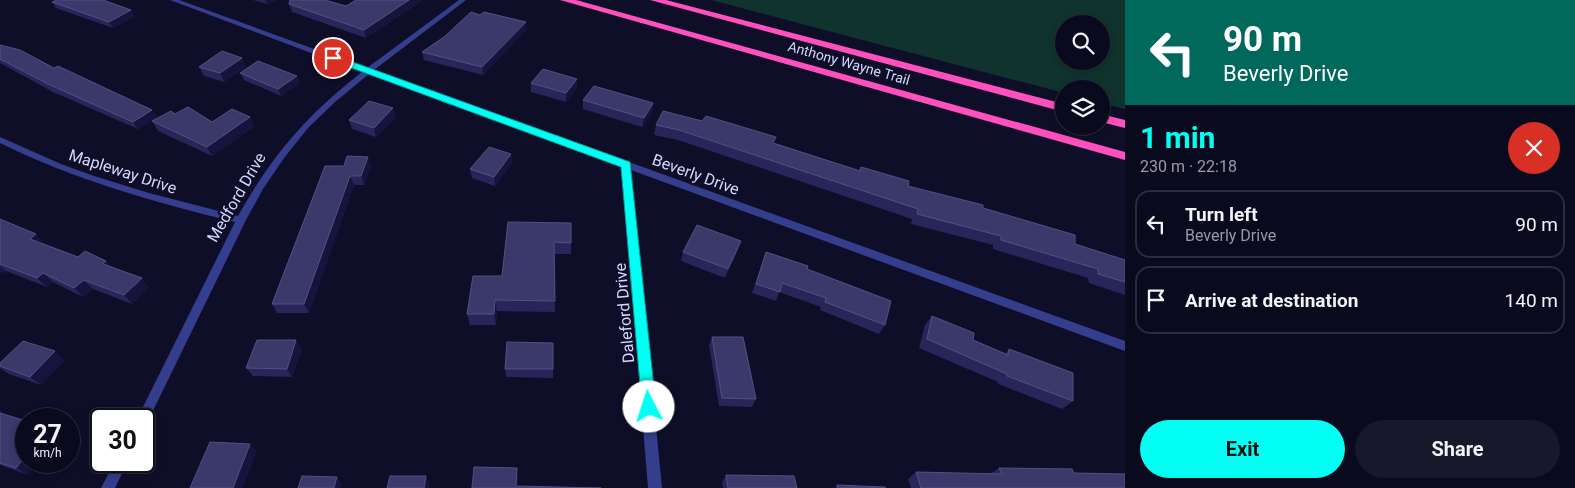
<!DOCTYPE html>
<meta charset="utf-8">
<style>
:root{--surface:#0a0a1f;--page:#18182c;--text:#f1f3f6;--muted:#999aa4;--line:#2a2b3d;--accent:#01fff3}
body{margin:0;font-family:Roboto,sans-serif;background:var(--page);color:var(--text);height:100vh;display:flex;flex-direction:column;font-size:19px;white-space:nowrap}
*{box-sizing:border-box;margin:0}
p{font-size:16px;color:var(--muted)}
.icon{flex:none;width:28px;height:28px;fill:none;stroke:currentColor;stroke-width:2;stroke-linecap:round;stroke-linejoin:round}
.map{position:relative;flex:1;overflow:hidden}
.side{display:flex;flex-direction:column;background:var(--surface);width:450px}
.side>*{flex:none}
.hud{background:#00695c;color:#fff;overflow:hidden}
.tools{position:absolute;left:1055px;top:15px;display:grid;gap:10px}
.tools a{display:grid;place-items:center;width:55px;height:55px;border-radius:50%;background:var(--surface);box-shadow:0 2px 8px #0003,0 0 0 1px var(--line);font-size:25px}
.speed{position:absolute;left:15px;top:408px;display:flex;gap:10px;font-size:25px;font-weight:700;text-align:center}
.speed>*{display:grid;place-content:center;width:65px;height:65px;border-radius:50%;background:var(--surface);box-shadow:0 2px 8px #0003,0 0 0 1px var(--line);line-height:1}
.speed small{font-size:12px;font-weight:400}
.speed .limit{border:2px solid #111;border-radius:8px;background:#fff;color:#111}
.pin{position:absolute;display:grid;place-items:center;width:42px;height:42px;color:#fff;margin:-21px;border:2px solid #fff;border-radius:50%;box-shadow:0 1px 5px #0007}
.me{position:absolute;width:55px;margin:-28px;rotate:355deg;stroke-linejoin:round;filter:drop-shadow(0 0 4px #0008)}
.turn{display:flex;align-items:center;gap:18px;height:105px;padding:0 15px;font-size:22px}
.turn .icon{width:65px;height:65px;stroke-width:2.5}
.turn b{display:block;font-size:35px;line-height:42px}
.round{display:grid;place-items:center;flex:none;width:52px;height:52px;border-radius:26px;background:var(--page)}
.overview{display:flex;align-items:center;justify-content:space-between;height:85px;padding:0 15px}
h1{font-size:30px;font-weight:700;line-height:38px;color:var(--accent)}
.primary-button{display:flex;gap:10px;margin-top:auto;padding:10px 15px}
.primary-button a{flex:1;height:58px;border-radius:30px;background:var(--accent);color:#111;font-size:20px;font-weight:700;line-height:58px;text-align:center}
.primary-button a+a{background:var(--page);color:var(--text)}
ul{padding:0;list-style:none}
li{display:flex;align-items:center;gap:15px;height:68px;margin:0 10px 8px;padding:0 5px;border:2px solid var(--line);border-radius:15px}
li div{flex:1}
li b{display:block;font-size:19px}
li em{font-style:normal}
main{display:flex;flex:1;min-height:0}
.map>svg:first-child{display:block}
.green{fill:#10332d;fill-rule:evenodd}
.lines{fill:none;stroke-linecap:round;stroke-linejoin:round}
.street{fill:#353e8c;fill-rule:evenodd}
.highway{fill:#ff50bd;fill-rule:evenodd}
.wall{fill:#282558}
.shaded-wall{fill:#16143d}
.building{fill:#3b386a;stroke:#535181}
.route{fill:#01fff3;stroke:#01a69e}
.labels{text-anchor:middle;stroke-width:5;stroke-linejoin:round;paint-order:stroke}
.far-street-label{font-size:14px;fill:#d5d7ff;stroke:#0e0e29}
.street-label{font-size:16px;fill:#d5d7ff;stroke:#0e0e29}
</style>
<main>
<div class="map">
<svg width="1125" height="488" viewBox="0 0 1125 488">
<rect width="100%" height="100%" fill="#0e0e29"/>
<path class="green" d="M 711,0 L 1125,0 L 1125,109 L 1101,103 L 1101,89 L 1064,89 L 1064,93 ZM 1064,24 L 1101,24 L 1101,61 L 1064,61 Z"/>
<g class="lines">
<path class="street" d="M 170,0 L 179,0 L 367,68 L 459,0 L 466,0 L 374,70 L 1125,341 L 1125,351 L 631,170 L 662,488 L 648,488 L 622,167 L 369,74 L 335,102 L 308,128 L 284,158 L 263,189 L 246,220 L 147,423 L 144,425 L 144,419 L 137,419 L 139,415 L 235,222 C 154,202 75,180 0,143 L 0,137 L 61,164 L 91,175 L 149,193 L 238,216 C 272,155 308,114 362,72 Z
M 115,461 L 128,461 L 115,488 L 101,488 Z"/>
<path class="highway" d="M 560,0 L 576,0 L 1125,152 L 1125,160 Z
M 650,0 L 666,0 L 1064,104 L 1064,112 Z
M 1101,114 L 1125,120 L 1125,128 L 1101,122 Z"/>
</g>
<path class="wall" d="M 253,0 L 276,0 L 267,4 Z
M 423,0 L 366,38 L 292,12 L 289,4 L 346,6 Z
M 52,2 L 131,10 L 134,17 L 113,28 L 56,8 Z
M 526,30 L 483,75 L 424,60 L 422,52 Z
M 0,45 L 152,110 L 157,117 L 138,129 L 53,92 L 0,63 Z
M 199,67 L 246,67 L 224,82 L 204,76 Z
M 240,73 L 297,76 L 300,83 L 281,96 L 244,80 Z
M 577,79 L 577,88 L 566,102 L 531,92 L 531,83 Z
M 583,100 L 653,103 L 652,112 L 642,127 L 583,109 Z
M 175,114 L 212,122 L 255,126 L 212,156 L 158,131 L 152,121 Z
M 396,117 L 376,137 L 352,129 L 349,120 Z
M 656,125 L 774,143 L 859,170 L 861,167 L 908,186 L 983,208 L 1075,244 L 1125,260 L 1125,295 L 1089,283 L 1088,278 L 993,249 L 993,245 L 911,224 L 912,219 L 678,140 L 654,135 Z
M 511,154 L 512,164 L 495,186 L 472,178 L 470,169 Z
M 325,166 L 371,166 L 364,185 L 354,185 L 309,313 L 277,313 L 272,304 Z
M 0,219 L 45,244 L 44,244 L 78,257 L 106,261 L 111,267 L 149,287 L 132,304 L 93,289 L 83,297 L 53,282 L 47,287 L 6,271 L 3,273 L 0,272 Z
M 571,223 L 571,254 L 554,254 L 555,312 L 497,311 L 496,325 L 470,325 L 467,314 L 502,276 Z
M 738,250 L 725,278 L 681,261 L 683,252 Z
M 766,252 L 807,269 L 885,325 L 879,334 L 820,310 L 821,307 L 779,292 L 776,301 L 752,293 Z
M 932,316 L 973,340 L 1005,354 L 1009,349 L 1073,401 L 1062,409 L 998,384 L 998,382 L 919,348 L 925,325 Z
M 712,337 L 756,399 L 752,407 L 719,406 L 709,345 Z
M 553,343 L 553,378 L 506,377 L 505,369 Z
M 302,349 L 292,377 L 253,376 L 246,368 Z
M 65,360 L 41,385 L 9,374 L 0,368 L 0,363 Z
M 0,410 L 28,475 L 0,465 Z
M 999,468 L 1074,473 L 1125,488 L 911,488 L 908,479 L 916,472 L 990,474 Z
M 726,475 L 797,488 L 723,488 L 722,482 Z"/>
<path class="shaded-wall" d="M 265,0 L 276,0 L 267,4 Z
M 409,0 L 423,0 L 366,38 L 364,30 Z
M 131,10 L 134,17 L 113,28 L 109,22 Z
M 526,22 L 526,30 L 483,75 L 482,67 Z
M 242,58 L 246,67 L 224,82 L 220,73 Z
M 297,76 L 300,83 L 281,96 L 278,89 Z
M 577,79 L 577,88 L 566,102 L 566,93 Z
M 653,103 L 652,112 L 642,127 L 644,118 Z
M 393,108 L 396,117 L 376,137 L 374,128 Z
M 152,110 L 157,117 L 138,129 L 133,122 Z
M 250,117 L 255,126 L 212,156 L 207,147 Z
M 511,154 L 512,164 L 495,186 L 494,177 Z
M 368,157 L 371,166 L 364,185 L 361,176 Z
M 350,176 L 354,185 L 309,313 L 304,304 Z
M 36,234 L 45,244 L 39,248 L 30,239 Z
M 741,241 L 738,250 L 725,278 L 728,269 Z
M 106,261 L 114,271 L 103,264 Z
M 0,266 L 6,271 L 3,273 L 0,271 Z
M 43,273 L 53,282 L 47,287 L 37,278 Z
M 142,278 L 149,287 L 132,304 L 124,295 Z
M 84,280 L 93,289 L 83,297 L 74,288 Z
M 495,300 L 497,311 L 496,325 L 494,314 Z
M 296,340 L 302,349 L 292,377 L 287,369 Z
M 55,351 L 65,360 L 41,385 L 30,377 Z
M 0,410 L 11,417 L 0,414 Z
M 250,444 L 257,451 L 243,488 L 233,488 Z
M 26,456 L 26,461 L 40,461 L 28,475 L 16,468 Z
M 517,468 L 518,475 L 517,488 L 516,486 Z
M 426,476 L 429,483 L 429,488 L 424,488 Z
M 337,477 L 342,484 L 341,488 L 334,488 Z"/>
<path class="building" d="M 57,0 L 103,0 L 131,10 L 109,22 L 52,2 Z
M 290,0 L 325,0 L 346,6 L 356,0 L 409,0 L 364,30 L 289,4 Z
M 471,12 L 480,15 L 484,12 L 526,22 L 482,67 L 422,52 L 444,37 Z
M 0,45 L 20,50 L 54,68 L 58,66 L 152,110 L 133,122 L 48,84 L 0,59 Z
M 222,51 L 242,58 L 220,73 L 199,67 Z
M 258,61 L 297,76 L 278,89 L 240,73 Z
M 543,69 L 577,79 L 566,93 L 531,83 Z
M 594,86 L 653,103 L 644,118 L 583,100 Z
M 369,101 L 393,108 L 374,128 L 349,120 Z
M 188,107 L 212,122 L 232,109 L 250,117 L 207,147 L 152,121 L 171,111 L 175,114 Z
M 663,111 L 702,121 L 706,116 L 776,137 L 773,143 L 860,171 L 861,167 L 909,181 L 908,186 L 983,205 L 983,208 L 1075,235 L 1075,244 L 1125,260 L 1125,282 L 1098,274 L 1098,269 L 1001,240 L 1001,236 L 917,214 L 918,209 L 679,130 L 656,125 Z
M 489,147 L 511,154 L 494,177 L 470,169 Z
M 347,156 L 368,157 L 361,176 L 350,176 L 304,304 L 272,304 L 325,166 L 344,166 Z
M 0,219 L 36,234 L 30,239 L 78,257 L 85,251 L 106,261 L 103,264 L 142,278 L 124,295 L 84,280 L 74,288 L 43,273 L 37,278 L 0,264 Z
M 508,222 L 571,223 L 571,243 L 554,242 L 555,301 L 495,300 L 494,314 L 467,314 L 473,276 L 502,276 Z
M 697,225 L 741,241 L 728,269 L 683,252 Z
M 766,252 L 808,266 L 807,269 L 891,301 L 885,325 L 825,302 L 826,298 L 782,283 L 780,292 L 756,284 Z
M 932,316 L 974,333 L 973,340 L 1008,355 L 1009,349 L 1073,373 L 1073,401 L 1007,376 L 1007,374 L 927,339 Z
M 712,337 L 743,337 L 756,399 L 722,398 Z
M 257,340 L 296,340 L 287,369 L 246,368 Z
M 23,341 L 55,351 L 30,377 L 0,366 L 0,363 Z
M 507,342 L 553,343 L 553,369 L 505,369 Z
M 0,413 L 26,421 L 26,456 L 16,468 L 0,463 Z
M 210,442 L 250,444 L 233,488 L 190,488 Z
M 474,467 L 517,468 L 516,486 L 601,488 L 472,488 Z
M 999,468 L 1072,469 L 1074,473 L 1125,474 L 1125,488 L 921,488 L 916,472 L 1002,474 Z
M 726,475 L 794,476 L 797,488 L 728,488 Z
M 302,476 L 337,477 L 334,488 L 298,488 Z
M 390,476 L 426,476 L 424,488 L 387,488 Z
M 837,485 L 885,487 L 886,488 L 837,488 Z"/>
<path class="route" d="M 330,56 L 336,56 L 630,162 L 656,407 L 654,411 L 649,413 L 644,411 L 642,407 L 621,167 L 330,60 Z"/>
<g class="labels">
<g class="far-street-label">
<text transform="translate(849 63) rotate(16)" y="5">Anthony Wayne Trail</text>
</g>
<g class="street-label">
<text transform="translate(123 171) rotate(18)" y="6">Mapleway Drive</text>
<text transform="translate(696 174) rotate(20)" y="6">Beverly Drive</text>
<text transform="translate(236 197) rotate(-60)" y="6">Medford Drive</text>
<text transform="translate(624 313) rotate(-95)" y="6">Daleford Drive</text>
</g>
</g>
</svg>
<div class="tools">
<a><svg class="icon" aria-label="search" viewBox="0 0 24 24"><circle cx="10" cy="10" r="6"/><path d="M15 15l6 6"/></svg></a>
<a><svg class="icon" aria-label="layers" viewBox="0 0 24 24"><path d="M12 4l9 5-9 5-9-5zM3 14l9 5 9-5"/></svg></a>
</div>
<div class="speed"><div>27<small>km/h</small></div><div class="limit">30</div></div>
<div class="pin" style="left:333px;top:58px;background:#d93025"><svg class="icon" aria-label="arrive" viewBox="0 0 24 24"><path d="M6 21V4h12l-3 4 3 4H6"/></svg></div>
<svg class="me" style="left:649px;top:407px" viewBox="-20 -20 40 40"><circle r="19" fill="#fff"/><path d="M0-13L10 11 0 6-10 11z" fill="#01fff3"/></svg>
</div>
<section class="side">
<div class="hud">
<div class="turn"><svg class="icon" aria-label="left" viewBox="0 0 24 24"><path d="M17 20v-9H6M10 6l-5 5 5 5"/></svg><div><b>90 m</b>Beverly Drive</div></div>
</div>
<div class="overview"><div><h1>1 min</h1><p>230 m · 22:18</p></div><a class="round" style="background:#d93025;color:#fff"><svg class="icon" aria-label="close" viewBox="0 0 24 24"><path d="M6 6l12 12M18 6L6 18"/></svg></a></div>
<ul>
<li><svg class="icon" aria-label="left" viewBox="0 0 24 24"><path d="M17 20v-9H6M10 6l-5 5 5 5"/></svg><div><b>Turn left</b><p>Beverly Drive</p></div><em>90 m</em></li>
<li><svg class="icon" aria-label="arrive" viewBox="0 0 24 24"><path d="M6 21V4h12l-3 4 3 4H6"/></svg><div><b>Arrive at destination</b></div><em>140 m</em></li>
</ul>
<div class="primary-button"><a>Exit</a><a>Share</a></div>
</section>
</main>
